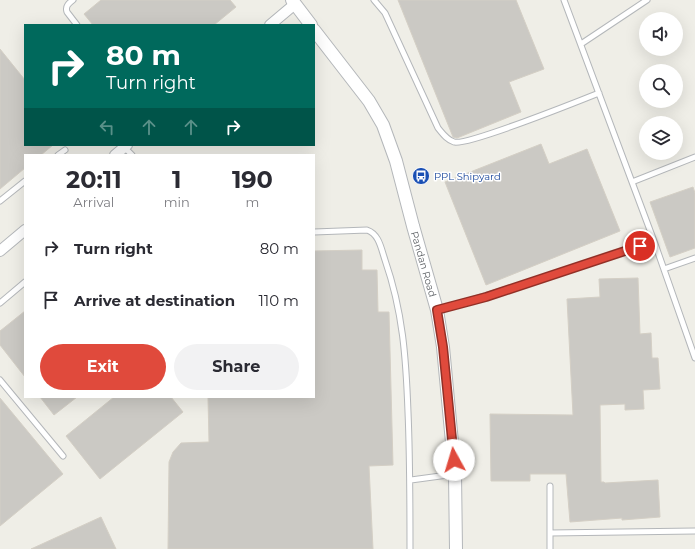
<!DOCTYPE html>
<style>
:root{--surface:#fff;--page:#f2f2f3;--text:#2b2b33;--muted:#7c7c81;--accent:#e04a3c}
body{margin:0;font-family:Montserrat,sans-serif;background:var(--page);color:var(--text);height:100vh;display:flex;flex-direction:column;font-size:15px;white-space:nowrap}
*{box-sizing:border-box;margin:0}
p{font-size:13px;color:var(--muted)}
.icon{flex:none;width:22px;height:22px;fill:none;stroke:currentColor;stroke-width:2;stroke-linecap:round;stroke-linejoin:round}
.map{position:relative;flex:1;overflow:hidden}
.drawer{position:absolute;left:24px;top:154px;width:291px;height:244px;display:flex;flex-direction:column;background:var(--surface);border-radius:0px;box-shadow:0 4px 16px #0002}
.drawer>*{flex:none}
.top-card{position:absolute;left:24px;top:24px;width:291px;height:122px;border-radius:0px;box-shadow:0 4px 16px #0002;background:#00695c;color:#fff;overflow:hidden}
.tools{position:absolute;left:639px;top:12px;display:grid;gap:8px}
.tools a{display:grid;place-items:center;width:44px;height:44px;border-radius:50%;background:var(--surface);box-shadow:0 4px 16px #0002;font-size:20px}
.pin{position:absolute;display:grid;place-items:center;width:34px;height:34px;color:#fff;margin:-17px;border:2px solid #fff;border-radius:50%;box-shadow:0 1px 4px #0007}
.me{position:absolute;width:44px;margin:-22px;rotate:354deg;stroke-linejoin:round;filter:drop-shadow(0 0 3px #0008)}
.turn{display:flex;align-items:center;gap:14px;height:84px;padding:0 16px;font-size:18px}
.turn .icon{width:52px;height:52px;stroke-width:2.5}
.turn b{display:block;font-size:28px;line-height:34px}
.lanes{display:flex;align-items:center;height:38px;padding:0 16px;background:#0003;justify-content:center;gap:20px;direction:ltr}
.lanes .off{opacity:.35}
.eta{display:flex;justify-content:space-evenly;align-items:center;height:68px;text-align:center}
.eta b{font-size:24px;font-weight:700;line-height:28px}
.cta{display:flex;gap:8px;margin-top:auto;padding:8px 16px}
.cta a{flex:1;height:46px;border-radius:24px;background:var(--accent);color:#fff;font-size:16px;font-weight:700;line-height:46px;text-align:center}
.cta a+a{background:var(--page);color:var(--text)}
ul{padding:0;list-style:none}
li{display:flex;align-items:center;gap:12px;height:52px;padding:0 16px}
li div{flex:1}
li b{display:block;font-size:15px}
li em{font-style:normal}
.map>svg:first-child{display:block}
.building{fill:#cbc9c4;stroke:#d4cfc5}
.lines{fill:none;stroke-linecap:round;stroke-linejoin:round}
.service-casing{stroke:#b4b7ba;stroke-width:7}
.minor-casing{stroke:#b4b7ba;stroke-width:12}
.tertiary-casing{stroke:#b4b7ba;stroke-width:14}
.service{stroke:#fff;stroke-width:5}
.minor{stroke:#fff;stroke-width:10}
.tertiary{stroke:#fff;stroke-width:12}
.route-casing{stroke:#923027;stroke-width:10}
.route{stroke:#e04a3c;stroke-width:7}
.labels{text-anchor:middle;stroke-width:3;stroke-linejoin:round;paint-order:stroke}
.transit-label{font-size:10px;fill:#164399;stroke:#fff;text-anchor:start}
.street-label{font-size:10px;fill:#5e6266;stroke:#fff}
</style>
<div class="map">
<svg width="695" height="549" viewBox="0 0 695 549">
<rect width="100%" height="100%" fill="#efeee7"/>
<path class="building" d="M 101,0 L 230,0 L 236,7 L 214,25 L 93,25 L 84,14 Z
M 398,0 L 516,0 L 544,69 L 509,82 L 521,112 L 457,138 L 453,137 Z
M 0,49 L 25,80 L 25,145 L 53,145 L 41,155 L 25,155 L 25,168 L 0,189 Z
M 541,144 L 549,164 L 587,149 L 620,231 L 486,285 L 445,182 Z
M 693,187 L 695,193 L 695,248 L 670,257 L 650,202 Z
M 362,250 L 362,270 L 377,270 L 378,312 L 389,312 L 393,465 L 369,466 L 373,549 L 168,549 L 169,462 L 173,452 L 181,443 L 209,442 L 208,397 L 314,397 L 314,251 Z
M 638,278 L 640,334 L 651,333 L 652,358 L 658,358 L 660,389 L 643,390 L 644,409 L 625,410 L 625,404 L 600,405 L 601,482 L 604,482 L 605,483 L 658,480 L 660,517 L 622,520 L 622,518 L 570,522 L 566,474 L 530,474 L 530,481 L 491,481 L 490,414 L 573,415 L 567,299 L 600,297 L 599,279 Z
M 25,311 L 25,377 L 0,345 L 0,331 Z
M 40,397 L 77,397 L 54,415 Z
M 114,397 L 171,397 L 183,412 L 100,479 L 66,436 Z
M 0,398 L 63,474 L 0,526 Z
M 101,517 L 116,549 L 31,549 Z"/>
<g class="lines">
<g class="service-casing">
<path id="service" d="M 73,0 C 69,3 65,6 67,12 L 77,25
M 374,0 L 385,13 L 438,128 C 443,134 447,140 454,142 C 466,146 579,101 599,93
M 564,0 L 654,241 L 695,358
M 581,44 L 647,0
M 124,147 L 132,155
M 58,155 L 65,150
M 632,182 L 695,157
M 0,201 L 25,181
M 314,232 L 367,230 C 379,234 381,248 385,260 C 403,312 406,358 408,412 C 410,458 410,503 410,549
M 664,269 L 695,258
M 0,303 L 25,282
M 438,310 L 537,280 L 654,241
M 0,380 L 63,456
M 411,480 L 455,474
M 550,486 L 550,549
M 550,533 L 695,531"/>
</g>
<g class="minor-casing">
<path id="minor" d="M 270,25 L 295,4
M 115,155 L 127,145
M 0,251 L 25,230"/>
</g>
<g class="tertiary-casing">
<path id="tertiary" d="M 292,0 L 311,25
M 314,30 L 369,101 L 383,125 L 396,161 L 413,226 L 437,310 L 443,347 L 455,474 L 456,549"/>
</g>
<use href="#service" class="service"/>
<use href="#minor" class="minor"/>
<use href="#tertiary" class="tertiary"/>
</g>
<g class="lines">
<g class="route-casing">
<path id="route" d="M 454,460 L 443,347 L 437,310 L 486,297 L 640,246"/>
</g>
<use href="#route" class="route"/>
</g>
<defs>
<g id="bus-disc" transform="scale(0.9)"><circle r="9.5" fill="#1a4fb4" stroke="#fff"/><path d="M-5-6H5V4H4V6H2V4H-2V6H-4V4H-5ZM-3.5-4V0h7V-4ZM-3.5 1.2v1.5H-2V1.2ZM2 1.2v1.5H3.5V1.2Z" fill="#fff"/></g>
</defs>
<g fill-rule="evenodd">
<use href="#bus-disc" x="421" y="176"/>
</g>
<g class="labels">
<g class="transit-label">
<text x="434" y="180">PPL Shipyard</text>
</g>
<g class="street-label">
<text transform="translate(424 264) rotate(74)" y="4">Pandan Road</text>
</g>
</g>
</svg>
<div class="tools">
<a><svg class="icon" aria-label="sound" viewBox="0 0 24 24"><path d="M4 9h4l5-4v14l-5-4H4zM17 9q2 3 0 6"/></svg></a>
<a><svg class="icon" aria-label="search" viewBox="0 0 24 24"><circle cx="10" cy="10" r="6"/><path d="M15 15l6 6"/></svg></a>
<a><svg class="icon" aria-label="layers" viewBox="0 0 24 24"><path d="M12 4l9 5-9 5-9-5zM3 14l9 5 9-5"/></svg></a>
</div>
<div class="pin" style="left:640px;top:246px;background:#d93025"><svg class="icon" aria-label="arrive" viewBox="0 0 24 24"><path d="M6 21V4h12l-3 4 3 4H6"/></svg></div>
<svg class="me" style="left:454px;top:460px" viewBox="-20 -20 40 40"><circle r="19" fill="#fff"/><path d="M0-13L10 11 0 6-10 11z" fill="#e04a3c"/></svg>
<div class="top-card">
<div class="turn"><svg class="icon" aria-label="right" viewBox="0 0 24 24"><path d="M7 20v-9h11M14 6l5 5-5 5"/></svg><div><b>80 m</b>Turn right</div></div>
<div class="lanes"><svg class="icon off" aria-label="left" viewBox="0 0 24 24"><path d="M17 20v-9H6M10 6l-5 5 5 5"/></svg><svg class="icon off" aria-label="ahead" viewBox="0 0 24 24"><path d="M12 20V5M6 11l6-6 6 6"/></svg><svg class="icon off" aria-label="ahead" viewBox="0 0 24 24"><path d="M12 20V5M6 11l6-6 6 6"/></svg><svg class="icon" aria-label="right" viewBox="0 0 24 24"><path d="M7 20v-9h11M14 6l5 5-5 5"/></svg></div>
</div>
<section class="drawer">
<div class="eta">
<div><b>20:11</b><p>Arrival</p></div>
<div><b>1</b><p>min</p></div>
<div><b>190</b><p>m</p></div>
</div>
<ul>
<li><svg class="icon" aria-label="right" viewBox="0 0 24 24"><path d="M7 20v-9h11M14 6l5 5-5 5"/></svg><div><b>Turn right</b></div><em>80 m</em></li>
<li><svg class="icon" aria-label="arrive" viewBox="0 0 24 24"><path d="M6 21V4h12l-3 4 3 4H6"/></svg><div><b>Arrive at destination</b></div><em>110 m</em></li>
</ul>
<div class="cta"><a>Exit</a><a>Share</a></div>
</section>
</div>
